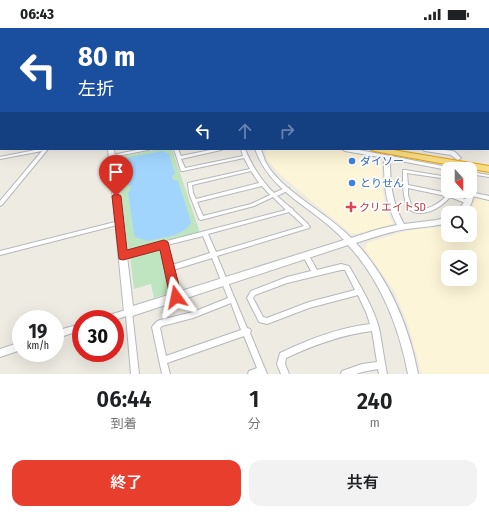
<!DOCTYPE html>
<html lang="ja">
<meta charset="utf-8">
<style>
:root{--surface:#fff;--page:#f2f2f2;--text:#202124;--muted:#757577;--accent:#e73e2e}
body{margin:0;font-family:"Fira Sans Condensed","Noto Sans JP",sans-serif;background:var(--page);color:var(--text);height:100vh;display:flex;flex-direction:column;font-size:15px;white-space:nowrap}
*{box-sizing:border-box;margin:0}
p{font-size:13px;color:var(--muted)}
.icon{flex:none;width:22px;height:22px;fill:none;stroke:currentColor;stroke-width:2;stroke-linecap:round;stroke-linejoin:round}
.map{position:relative;height:346px;overflow:hidden}
.panel{display:flex;flex-direction:column;background:var(--surface);flex:1}
.panel>*{flex:none}
.guide{position:absolute;left:0px;top:0px;width:489px;height:122px;box-shadow:0 4px 16px #0002;background:#1a4fa0;color:#fff;overflow:hidden}
.needle{width:26px;rotate:159deg}
.buttons{position:absolute;left:441px;top:134px;display:grid;gap:8px}
.buttons a{display:grid;place-items:center;width:36px;height:36px;border-radius:8px;background:var(--surface);box-shadow:0 4px 16px #0002;font-size:20px}
.speed{position:absolute;left:12px;top:282px;display:flex;gap:8px;font-size:20px;font-weight:700;text-align:center}
.speed>*{display:grid;place-content:center;width:52px;height:52px;border-radius:50%;background:var(--surface);box-shadow:0 4px 16px #0002;line-height:1}
.speed small{font-size:10px;font-weight:400}
.speed .limit{border:6px solid #d22;background:#fff;color:#111}
.pin{position:absolute;display:grid;place-items:center;width:34px;height:34px;color:#fff;margin:-41px -17px;border-radius:50% 50% 50% 0;rotate:-45deg;box-shadow:0 0 4px #0007}
.pin .icon{rotate:45deg}
.me{position:absolute;width:44px;margin:-22px;rotate:348deg;stroke-linejoin:round;filter:drop-shadow(0 0 3px #0008)}
.turn{display:flex;align-items:center;gap:14px;height:84px;padding:0 12px;font-size:18px}
.turn .icon{width:52px;height:52px;stroke-width:2.5}
.turn b{display:block;font-size:28px;line-height:34px}
.lanes{display:flex;align-items:center;height:38px;padding:0 12px;background:#0003;justify-content:center;gap:20px;direction:ltr}
.lanes .off{opacity:.35}
.eta{display:flex;justify-content:space-evenly;align-items:center;height:68px;text-align:center}
.eta b{font-size:24px;font-weight:600;line-height:28px}
.button{display:flex;gap:8px;margin-top:auto;padding:8px 12px}
.button a{flex:1;height:46px;border-radius:12px;background:var(--accent);color:#fff;font-size:16px;font-weight:600;line-height:46px;text-align:center}
.button a+a{background:var(--page);color:var(--text)}
.status{display:flex;justify-content:space-between;align-items:center;height:28px;padding:0 20px;background:var(--surface);direction:ltr}
.status svg{height:11px;fill:currentColor}
.map>svg:first-child{display:block}
.commercial{fill:#fdf5d7;fill-rule:evenodd}
.green{fill:#bee5bf}
.water{fill:#a1d5fe}
.lines{fill:none;stroke-linecap:round;stroke-linejoin:round}
.canal{fill:#a1d5fe;fill-rule:evenodd}
.street-casing{stroke:#b5b8bc;stroke-width:2}
.secondary-casing{stroke:#b6b9be;stroke-width:2}
.primary-casing{stroke:#efc659;stroke-width:2}
.highway-casing{stroke:#eca503;stroke-width:2}
.street{fill:#fff;fill-rule:evenodd}
.secondary{fill:#fff;fill-rule:evenodd}
.primary{fill:#fef0a6;fill-rule:evenodd}
.highway{fill:#fbe08b;fill-rule:evenodd}
.route{fill:#e73e2e;stroke:#96281e}
.shop-dot{fill:#3f7fe0;stroke:#fff;stroke-width:1.5}
.health-dot{fill:#e0444e;stroke:#fff;stroke-width:1.5}
.labels{text-anchor:middle;stroke-width:3.5;stroke-linejoin:round;paint-order:stroke}
.shop-label{font-size:11px;fill:#366cbe;stroke:#fff;text-anchor:start}
.health-label{font-size:11px;fill:#be3a42;stroke:#fff;text-anchor:start}
</style>
<div class="status"><b>06:43</b><svg viewBox="0 0 49 12"><path d="M0 12V9h3v3zM5 12V6h3v6zM10 12V3h3v9zM15 12V0h3v12zM26 1h20v11H26zM47 4h2v5h-2z"/></svg></div>
<div class="map">
<svg width="489" height="346" viewBox="0 0 489 346">
<rect width="100%" height="100%" fill="#edebe2"/>
<path class="commercial" d="M 265,121 L 334,121 L 381,129 L 383,164 L 385,175 L 393,196 L 357,206 L 350,205 L 278,145 L 267,131 Z
M 476,170 L 489,172 L 489,346 L 422,346 L 409,300 L 395,264 L 365,221 L 367,215 L 409,202 L 448,198 L 448,207 L 470,207 L 469,185 ZM 448,229 L 470,229 L 470,251 L 448,251 Z"/>
<path class="green" d="M 158,121 L 172,121 L 200,205 L 128,224 L 117,130 Z
M 161,219 L 163,221 L 172,261 L 169,265 L 154,270 L 151,256 L 134,261 L 130,228 Z"/>
<path class="water" d="M 162,123 L 169,126 L 175,146 L 172,148 L 173,152 L 178,153 L 191,194 C 186,208 160,210 147,213 L 135,209 L 134,205 L 128,165 L 131,161 L 130,158 L 126,155 L 122,135 L 127,130 Z"/>
<g class="lines">
<path class="canal" d="M 67,0 L 70,0 L 71,1 L 68,1 Z
M 0,103 L 1,103 L 1,106 L 0,106 Z"/>
<g class="street-casing">
<path id="street" d="M 118,0 L 120,0 L 119,1 L 117,1 Z
M 141,0 L 151,0 L 140,1 Z
M 187,0 L 189,0 L 190,1 L 188,1 Z
M 235,0 L 247,0 L 242,1 L 234,1 Z
M 271,0 L 273,0 L 274,1 L 272,1 Z
M 309,0 L 311,0 L 312,1 L 310,1 Z
M 393,0 L 396,0 L 397,1 L 394,1 Z
M 466,0 L 468,0 L 469,1 L 467,1 Z
M 0,11 L 1,11 L 1,13 L 0,13 Z
M 488,14 L 489,14 L 489,16 L 488,16 Z
M 488,18 L 489,18 L 489,20 L 488,20 Z
M 0,22 L 1,22 L 1,24 L 0,24 Z
M 488,26 L 489,26 L 489,28 L 488,28 Z
M 488,32 L 489,32 L 489,35 L 488,35 Z
M 488,37 L 489,37 L 489,39 L 488,39 Z
M 488,43 L 489,43 L 489,45 L 488,45 Z
M 0,47 L 1,47 L 1,50 L 0,50 Z
M 488,53 L 489,53 L 489,56 L 488,56 Z
M 488,62 L 489,62 L 489,64 L 488,64 Z
M 488,71 L 489,71 L 489,73 L 488,73 Z
M 488,77 L 489,77 L 489,79 L 488,79 Z
M 0,91 L 1,91 L 1,93 L 0,93 Z
M 0,101 L 1,101 L 1,103 L 0,103 Z
M 488,104 L 489,104 L 489,107 L 488,107 Z
M 488,115 L 489,115 L 489,117 L 488,117 Z
M 40,121 L 48,121 L 2,177 L 0,178 L 0,173 L 42,123 L 0,131 L 0,129 Z
M 142,121 L 150,121 L 148,122 L 112,129 L 110,128 L 112,127 Z
M 174,121 L 178,121 L 181,128 L 215,121 L 223,121 L 221,122 L 181,131 L 185,140 L 243,128 L 241,121 L 245,121 C 252,138 261,152 274,165 L 285,160 L 289,160 L 289,162 L 277,168 L 291,180 L 293,181 L 293,182 L 308,196 L 310,199 L 309,200 L 217,228 L 247,300 L 250,301 L 251,303 L 250,305 L 267,346 L 248,346 L 249,343 L 257,340 L 244,308 L 167,335 L 170,346 L 162,346 L 152,299 C 154,296 157,293 160,292 L 193,284 L 228,270 L 212,230 L 173,242 L 179,269 L 178,271 L 176,272 L 174,271 L 173,269 L 162,219 L 123,229 L 121,229 L 120,227 L 121,225 L 286,182 L 273,169 L 254,178 L 201,192 L 199,191 L 189,165 L 188,156 L 188,155 L 250,141 L 244,130 L 183,143 L 181,143 ZM 251,143 L 259,155 L 196,171 L 193,165 L 192,157 ZM 262,158 L 270,167 L 251,176 L 203,188 L 197,174 ZM 289,184 L 304,198 L 216,224 L 208,206 ZM 203,208 L 210,225 L 172,237 L 167,217 ZM 231,275 L 241,302 L 166,328 L 160,300 L 162,298 L 193,290 Z
M 403,142 L 405,142 L 448,149 L 448,151 L 407,145 L 408,157 L 448,165 L 449,163 L 453,163 L 452,166 L 470,173 L 471,174 L 468,176 L 450,169 C 441,180 421,192 407,180 L 404,167 L 403,159 L 387,156 L 385,154 L 387,152 L 403,156 ZM 408,160 L 446,168 C 438,177 424,185 412,179 L 408,167 Z
M 470,144 L 489,147 L 489,149 L 470,146 Z
M 470,164 L 489,168 L 489,172 L 468,167 L 468,165 Z
M 119,193 L 121,194 L 122,195 L 121,196 L 0,227 L 0,223 Z
M 304,226 L 308,226 L 317,242 L 341,236 L 349,238 C 360,258 373,278 379,300 C 382,315 384,331 387,346 L 379,346 L 378,341 L 362,344 L 356,346 L 341,346 L 342,343 L 362,336 L 377,334 L 372,303 C 341,307 314,317 286,330 L 285,336 L 289,346 L 281,346 L 277,336 L 280,325 C 309,311 338,300 370,296 L 366,284 L 358,267 L 309,280 L 267,296 L 259,294 L 247,270 L 251,263 L 287,249 L 311,243 L 303,228 ZM 341,242 L 345,242 L 355,262 L 309,274 L 267,290 L 263,289 L 253,270 L 255,267 L 287,255 Z
M 129,281 L 131,282 L 132,284 L 139,346 L 131,346 L 126,288 L 115,292 L 103,291 L 104,289 L 106,288 Z
M 81,296 L 81,302 L 55,311 L 55,303 Z
M 21,314 L 21,322 L 0,329 L 0,321 Z"/>
</g>
<g class="secondary-casing">
<path id="secondary" d="M 61,0 L 65,0 L 66,1 L 62,1 Z
M 357,0 L 361,0 L 362,1 L 358,1 Z
M 488,89 L 489,89 L 489,93 L 488,93 Z
M 108,121 L 114,121 L 133,278 L 344,212 C 314,179 271,166 255,121 L 261,121 C 262,125 264,129 265,133 C 279,162 328,185 351,210 L 379,201 L 397,197 C 385,174 384,156 384,130 L 345,123 L 342,121 L 354,121 L 453,140 L 454,141 L 448,141 L 448,142 L 390,131 C 390,156 392,174 404,196 L 437,192 L 448,189 L 448,195 C 433,199 417,199 401,202 C 386,205 371,210 356,215 C 389,251 409,298 418,346 L 408,346 C 399,299 381,253 348,217 L 129,289 L 126,287 L 124,284 Z
M 422,121 L 437,121 L 453,123 L 455,124 L 461,130 L 458,132 L 456,131 L 451,127 L 425,123 Z
M 462,138 L 464,139 L 465,141 L 459,141 L 460,139 Z
M 470,161 L 472,161 C 475,170 471,178 465,185 L 456,185 C 462,177 467,173 467,163 L 470,163 Z"/>
</g>
<g class="primary-casing">
<path id="primary" d="M 6,0 L 11,0 L 5,1 Z
M 0,2 L 1,2 L 0,5 Z
M 488,8 L 489,8 L 489,11 L 488,11 Z
M 0,57 L 1,57 L 1,61 L 0,61 Z"/>
</g>
<g class="highway-casing">
<path id="highway" d="M 31,0 L 36,0 L 37,1 L 32,1 Z
M 41,0 L 45,0 L 46,1 L 42,1 Z
M 54,0 L 58,0 L 59,1 L 55,1 Z
M 370,121 L 387,121 L 489,138 L 489,144 L 374,123 Z"/>
</g>
<use href="#street" class="street"/>
<use href="#secondary" class="secondary"/>
<use href="#primary" class="primary"/>
<use href="#highway" class="highway"/>
</g>
<path class="route" d="M 116,165 L 121,168 L 127,222 L 164,212 L 168,214 L 182,269 L 180,273 L 176,274 L 171,273 L 170,269 L 160,222 L 123,232 L 119,231 L 112,168 Z"/>
<g class="shop-dot">
<circle cx="352" cy="133" r="4"/>
<circle cx="352" cy="155" r="4"/>
</g>
<path class="health-dot" d="M349 173h4v4h4v4h-4v4h-4v-4h-4v-4h4z"/>
<g class="labels">
<g class="shop-label">
<text x="360" y="137">ダイソー</text>
<text x="360" y="159">とりせん</text>
</g>
<g class="health-label">
<text x="359" y="183">クリエイトSD</text>
</g>
</g>
</svg>
<div class="buttons">
<a><svg class="needle" viewBox="-14 -14 28 28"><path d="M0-13l5 13h-10z" fill="#e53935"/><path d="M0 13l5-13h-10z" fill="#757577"/></svg></a>
<a><svg class="icon" aria-label="search" viewBox="0 0 24 24"><circle cx="10" cy="10" r="6"/><path d="M15 15l6 6"/></svg></a>
<a><svg class="icon" aria-label="layers" viewBox="0 0 24 24"><path d="M12 4l9 5-9 5-9-5zM3 14l9 5 9-5"/></svg></a>
</div>
<div class="speed"><div>19<small>km/h</small></div><div class="limit">30</div></div>
<div class="pin" style="left:116px;top:168px;background:#d93025"><svg class="icon" aria-label="arrive" viewBox="0 0 24 24"><path d="M6 21V4h12l-3 4 3 4H6"/></svg></div>
<svg class="me" style="left:176px;top:269px" viewBox="-20 -20 40 40"><path d="M0-17L14 15 0 8-14 15z" fill="#e73e2e" stroke="#fff" stroke-width="4"/></svg>
<div class="guide">
<div class="turn"><svg class="icon" aria-label="left" viewBox="0 0 24 24"><path d="M17 20v-9H6M10 6l-5 5 5 5"/></svg><div><b>80 m</b>左折</div></div>
<div class="lanes"><svg class="icon" aria-label="left" viewBox="0 0 24 24"><path d="M17 20v-9H6M10 6l-5 5 5 5"/></svg><svg class="icon off" aria-label="ahead" viewBox="0 0 24 24"><path d="M12 20V5M6 11l6-6 6 6"/></svg><svg class="icon off" aria-label="right" viewBox="0 0 24 24"><path d="M7 20v-9h11M14 6l5 5-5 5"/></svg></div>
</div>
</div>
<section class="panel">
<div class="eta">
<div><b>06:44</b><p>到着</p></div>
<div><b>1</b><p>分</p></div>
<div><b>240</b><p>m</p></div>
</div>
<div class="button"><a>終了</a><a>共有</a></div>
</section>
